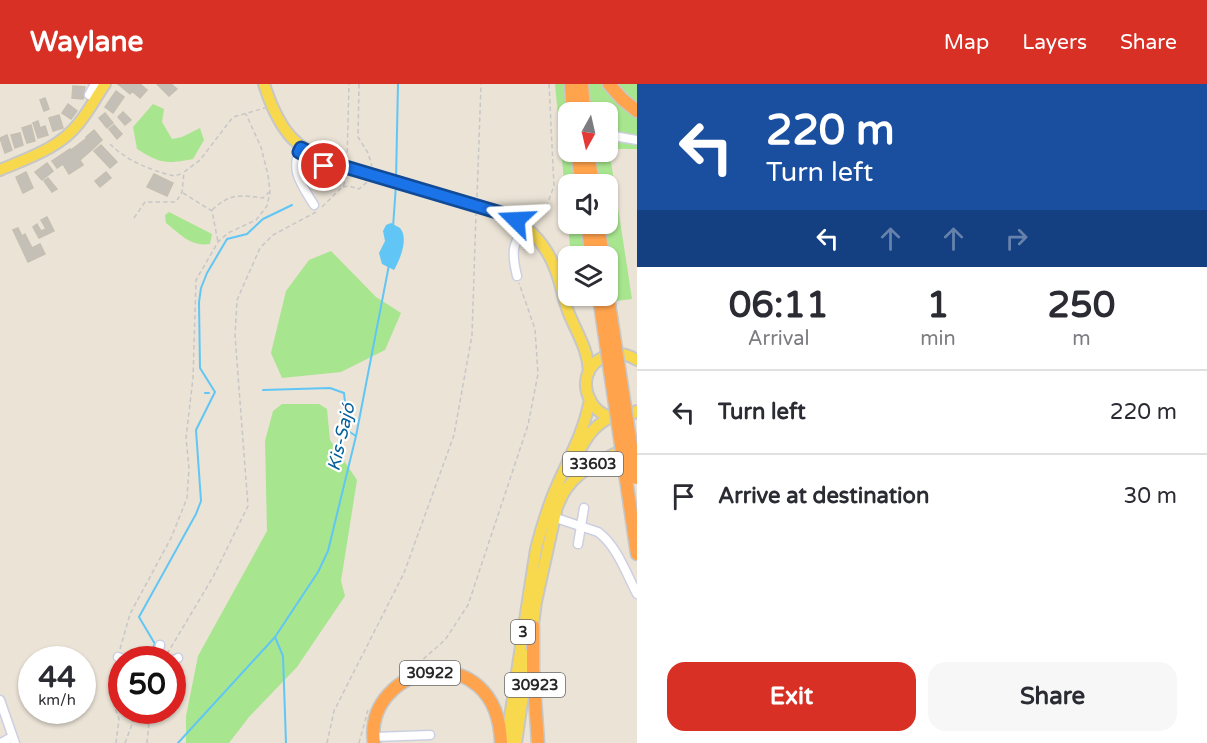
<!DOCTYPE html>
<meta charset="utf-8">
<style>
:root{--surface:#fff;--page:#f7f7f7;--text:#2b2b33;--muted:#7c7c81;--line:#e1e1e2;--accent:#d93025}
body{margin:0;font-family:"Varela Round",sans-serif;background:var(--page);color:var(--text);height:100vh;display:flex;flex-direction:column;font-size:22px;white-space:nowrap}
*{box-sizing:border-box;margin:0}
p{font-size:20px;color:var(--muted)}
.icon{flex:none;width:33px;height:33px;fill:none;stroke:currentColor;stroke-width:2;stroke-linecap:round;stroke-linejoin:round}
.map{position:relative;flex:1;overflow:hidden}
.side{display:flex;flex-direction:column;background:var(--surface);width:570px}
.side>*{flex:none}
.hud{background:#1a4fa0;color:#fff;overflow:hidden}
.needle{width:39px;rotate:188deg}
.buttons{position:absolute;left:558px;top:18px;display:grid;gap:12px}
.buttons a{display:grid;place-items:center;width:60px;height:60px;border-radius:12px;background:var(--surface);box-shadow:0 2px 4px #0004;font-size:30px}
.speed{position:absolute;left:18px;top:562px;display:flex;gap:12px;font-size:30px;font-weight:700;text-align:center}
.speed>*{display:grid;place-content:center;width:78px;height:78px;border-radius:50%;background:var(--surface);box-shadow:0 2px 4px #0004;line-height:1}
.speed small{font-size:15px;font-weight:400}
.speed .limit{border:9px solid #d22;background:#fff;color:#111}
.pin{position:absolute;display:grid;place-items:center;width:51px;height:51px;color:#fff;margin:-26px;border:3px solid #fff;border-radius:50%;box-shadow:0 2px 6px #0007}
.me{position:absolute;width:66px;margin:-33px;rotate:291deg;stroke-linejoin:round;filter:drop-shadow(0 0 4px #0008)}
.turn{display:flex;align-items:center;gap:21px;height:126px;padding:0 30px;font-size:27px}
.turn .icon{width:78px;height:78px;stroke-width:2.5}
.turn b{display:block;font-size:42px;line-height:51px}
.lanes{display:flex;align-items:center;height:57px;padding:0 30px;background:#0003;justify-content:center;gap:30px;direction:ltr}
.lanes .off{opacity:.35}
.eta{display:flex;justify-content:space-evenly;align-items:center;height:102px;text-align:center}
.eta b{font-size:36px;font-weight:700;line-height:42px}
.cta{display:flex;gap:12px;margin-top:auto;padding:12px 30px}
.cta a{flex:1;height:69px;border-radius:18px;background:var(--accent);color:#fff;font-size:24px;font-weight:700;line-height:69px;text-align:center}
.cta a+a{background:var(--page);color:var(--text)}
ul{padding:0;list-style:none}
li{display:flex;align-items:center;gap:18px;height:84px;padding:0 30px;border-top:2px solid var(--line)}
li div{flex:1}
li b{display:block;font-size:22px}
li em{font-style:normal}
header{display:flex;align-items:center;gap:36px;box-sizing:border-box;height:84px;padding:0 30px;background:var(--accent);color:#fff}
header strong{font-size:28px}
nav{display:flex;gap:33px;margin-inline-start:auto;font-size:21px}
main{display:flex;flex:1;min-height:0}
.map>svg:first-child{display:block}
.green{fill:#a8e58f;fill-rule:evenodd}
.water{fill:#61c6f5}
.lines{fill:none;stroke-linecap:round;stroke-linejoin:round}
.stream{stroke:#61c6f5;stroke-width:2}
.building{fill:#c5c0b7;stroke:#c5bfb1;stroke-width:1.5}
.minor-casing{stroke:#cccfe1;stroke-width:11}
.major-casing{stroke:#c7c7c7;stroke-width:14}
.highway-casing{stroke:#c7c7c7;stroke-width:15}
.path{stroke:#c7c7c7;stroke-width:1.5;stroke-dasharray:4.5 3;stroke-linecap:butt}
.minor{stroke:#fff;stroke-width:8}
.major{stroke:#f8d94e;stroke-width:10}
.highway{stroke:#ffa34d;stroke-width:12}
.major-bridge-casing{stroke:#c7c7c7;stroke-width:14;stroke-linecap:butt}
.highway-bridge-casing{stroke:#c7c7c7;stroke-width:15;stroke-linecap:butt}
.major-bridge{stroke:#f8d94e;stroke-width:10}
.highway-bridge{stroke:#ffa34d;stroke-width:12}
.route-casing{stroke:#114b97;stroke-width:15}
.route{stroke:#1a73e8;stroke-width:10}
.labels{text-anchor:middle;stroke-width:4.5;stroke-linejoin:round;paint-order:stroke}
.shield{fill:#fff;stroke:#686868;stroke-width:1.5}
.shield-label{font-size:15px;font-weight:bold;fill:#272727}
.water-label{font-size:18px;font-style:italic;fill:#06609b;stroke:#fff}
</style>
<header>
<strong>Waylane</strong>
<nav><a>Map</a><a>Layers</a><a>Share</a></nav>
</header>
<main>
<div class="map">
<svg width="637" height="659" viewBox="0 0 637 659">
<rect width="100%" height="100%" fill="#ebe3d6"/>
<path class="green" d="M 555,0 L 637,0 L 637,65 L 609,65 L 632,215 L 576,222 L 575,212 L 608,212 L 608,172 L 571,172 ZM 568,28 L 608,28 L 608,68 L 568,68 ZM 568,100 L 608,100 L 608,140 L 568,140 Z
M 153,20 L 164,25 L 162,38 L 172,55 L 182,53 L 200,44 L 204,56 L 193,75 C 166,80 161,80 137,65 L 133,43 Z
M 169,128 L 212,150 L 210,160 C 191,163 180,150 166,139 L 165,131 Z
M 331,167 L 376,213 L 401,229 L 385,266 L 341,288 L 282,294 L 271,269 L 286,207 L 309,176 Z
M 282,320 L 319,320 L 327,325 L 330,356 L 357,396 L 341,497 L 345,512 L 297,583 L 249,633 L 229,659 L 186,659 L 186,632 L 198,572 L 267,447 L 265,357 L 273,327 Z"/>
<path class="water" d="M 391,139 C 394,141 397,142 400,144 C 409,154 400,176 394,186 L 382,180 L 379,169 L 385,157 L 383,147 L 386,141 Z"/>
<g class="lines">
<path class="stream" d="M 396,95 L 398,0
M 393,143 L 396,101
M 263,306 L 330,304 L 344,309 L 348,347 L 356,352
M 215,308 L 200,284 L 199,218 L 201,204 L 207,189 L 227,155 L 247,150 L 263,135 L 292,121
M 205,309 L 209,309
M 275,553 L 283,572 L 286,659
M 146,576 L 155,560 L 139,533 L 196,430 L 201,417 L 196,346 L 215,308
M 178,659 L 275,553 L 318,488 L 328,467 L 356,352 L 389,181"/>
</g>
<path class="building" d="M 118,0 L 140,0 L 147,6 L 140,14 L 132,7 L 130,10 Z
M 157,0 L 171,0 L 177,5 L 169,12 Z
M 73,2 L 85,3 L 83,15 L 72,14 Z
M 116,7 L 124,13 L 113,29 L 105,23 Z
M 45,14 L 49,25 L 44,27 L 40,16 Z
M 68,20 L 77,27 L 71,35 L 62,29 Z
M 123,28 L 131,36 L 125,41 L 118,33 Z
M 105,29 L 113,39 L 107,44 L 99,34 Z
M 59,31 L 63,44 L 53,47 L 49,34 Z
M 38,37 L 40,44 L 45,42 L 48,51 L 38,54 L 33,39 Z
M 31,41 L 35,57 L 27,59 L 22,44 Z
M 114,41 L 122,50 L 117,55 L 109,45 Z
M 94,46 L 102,56 L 95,63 L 86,53 Z
M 20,49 L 23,61 L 15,64 L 11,51 Z
M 7,51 L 12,66 L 5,69 L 0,54 Z
M 87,54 L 95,63 L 80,76 L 83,81 L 69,90 L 63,80 L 57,84 L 52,77 L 70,65 L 71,66 Z
M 101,61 L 117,78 L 110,84 L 94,67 Z
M 47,79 L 53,87 L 42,96 L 35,88 Z
M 26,88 L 33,104 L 23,109 L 16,93 Z
M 106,88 L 111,94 L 100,103 L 95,97 Z
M 154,90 L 173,99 L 167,112 L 147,103 Z
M 48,94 L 57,105 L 52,108 L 44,97 Z
M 47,133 L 54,147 L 39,154 L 33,143 L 37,140 L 41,147 L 46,145 L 41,136 Z
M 18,144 L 22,152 L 25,150 L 32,164 L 40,160 L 45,170 L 28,178 L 13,146 Z"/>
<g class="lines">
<g class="minor-casing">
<path id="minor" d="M 89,11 L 95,0
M 608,51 L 637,56
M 301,64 C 289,86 302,101 314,121
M 299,68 L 324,82 L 337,82
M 517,192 C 510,163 514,161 527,136
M 553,433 L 598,448 C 617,462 626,489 637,510
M 578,460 L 584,424
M 118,573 L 125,576
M 157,576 L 160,561
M 172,577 L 178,574
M 0,616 L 15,659
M 374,653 L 430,651
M 1,659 L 12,653"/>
</g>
<g class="major-casing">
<path id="major" d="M 264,0 C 280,50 297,68 347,84
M 0,86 C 28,74 60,64 79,39 C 89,27 96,13 105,0
M 492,126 C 523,136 545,156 556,187 C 561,200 563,214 568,227 C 576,248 588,264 589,288
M 637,276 C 627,270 616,268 606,272 C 564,289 595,354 637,327
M 581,364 C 589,349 597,340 611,333
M 558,421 C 571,384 607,376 637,358
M 532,548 L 536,518 L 559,414
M 506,659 L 536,465 C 541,446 546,429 553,411 C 566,379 584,350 590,315
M 516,659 L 529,570"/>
</g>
<g class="highway-casing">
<path id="highway" d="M 571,0 L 573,28
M 582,0 L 584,28
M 609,0 L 622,15 L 637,27
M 577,68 L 582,100
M 588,68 L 593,100
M 587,140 L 592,172
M 598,140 L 603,172
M 626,395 L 637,470
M 533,542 L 533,585 L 538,659
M 374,659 C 363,579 498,551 501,659"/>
</g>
<path class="path" d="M 359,0 L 358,53 L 368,69 L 372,82
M 110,60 C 127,77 152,87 175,92 L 183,89
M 347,76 L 349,0
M 343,103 L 349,102 L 359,105 L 367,98
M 183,109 L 212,127 L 218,158
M 477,113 L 481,0
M 322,123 L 344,101 L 346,93
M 212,126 C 230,109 240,111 263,114 L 269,108
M 533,131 L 547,121 L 554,102 L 549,0
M 134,134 L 145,118 L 176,118 L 182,108 L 184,88 L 200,76 L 233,33 L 265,24
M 120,565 L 130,530 L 171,454 L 187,414 L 189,384 L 186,354 L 193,294 L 196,196 L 218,158 L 228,149 L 256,136 L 267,122 L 270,108 L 268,91 L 261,63 L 246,30
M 167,570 L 213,493 L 248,422 L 235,252 L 237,216 L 260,164 L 273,151 L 316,128
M 412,585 L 445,556 L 468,521 L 528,341 L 538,290 L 535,245 L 519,199
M 116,659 L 119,635 L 112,616 L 117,581
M 125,659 L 137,627
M 147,659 L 150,627
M 327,659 L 334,627 L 404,489 L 454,351 L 472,251 L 476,130
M 359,659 L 368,626"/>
<use href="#minor" class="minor"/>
<use href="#major" class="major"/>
<use href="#highway" class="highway"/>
<g class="major-bridge-casing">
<path id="major-bridge" d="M 347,84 L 492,126"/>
</g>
<g class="highway-bridge-casing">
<path id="highway-bridge" d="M 599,213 L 626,395
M 608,213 L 636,394"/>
</g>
<use href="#major-bridge" class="major-bridge"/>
<use href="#highway-bridge" class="highway-bridge"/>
</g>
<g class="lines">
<g class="route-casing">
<path id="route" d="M 324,82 L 299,68 L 301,64 L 332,79 L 504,130 L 516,136"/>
</g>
<use href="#route" class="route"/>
</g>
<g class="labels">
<g class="shield">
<rect x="563" y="368" width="60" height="24" rx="4.5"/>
<rect x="511" y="536" width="24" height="24" rx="4.5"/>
<rect x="400" y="577" width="60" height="24" rx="4.5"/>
<rect x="505" y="589" width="60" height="24" rx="4.5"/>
</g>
<g class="shield-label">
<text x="593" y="385">33603</text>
<text x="523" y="553">3</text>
<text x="430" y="594">30922</text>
<text x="535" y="606">30923</text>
</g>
<g class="water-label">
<text transform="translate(341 353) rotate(-77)" y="6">Kis-Sajó</text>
</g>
</g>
</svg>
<div class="buttons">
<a><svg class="needle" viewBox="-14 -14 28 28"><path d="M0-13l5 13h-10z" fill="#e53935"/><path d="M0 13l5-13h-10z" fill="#7c7c81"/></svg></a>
<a><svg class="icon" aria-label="sound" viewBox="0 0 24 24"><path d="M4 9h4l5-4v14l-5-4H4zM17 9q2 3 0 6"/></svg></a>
<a><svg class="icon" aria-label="layers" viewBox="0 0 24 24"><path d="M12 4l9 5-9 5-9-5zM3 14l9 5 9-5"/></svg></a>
</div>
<div class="speed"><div>44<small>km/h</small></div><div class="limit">50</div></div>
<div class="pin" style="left:324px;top:82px;background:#d93025"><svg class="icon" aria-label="arrive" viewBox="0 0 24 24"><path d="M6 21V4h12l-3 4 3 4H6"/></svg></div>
<svg class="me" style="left:516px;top:136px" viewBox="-20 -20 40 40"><path d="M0-17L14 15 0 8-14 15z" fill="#1a73e8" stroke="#fff" stroke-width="4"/></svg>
</div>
<section class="side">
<div class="hud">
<div class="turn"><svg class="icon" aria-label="left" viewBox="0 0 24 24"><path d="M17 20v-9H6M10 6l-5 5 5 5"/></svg><div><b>220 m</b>Turn left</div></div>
<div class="lanes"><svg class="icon" aria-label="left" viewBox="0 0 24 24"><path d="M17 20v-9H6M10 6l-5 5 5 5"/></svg><svg class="icon off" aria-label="ahead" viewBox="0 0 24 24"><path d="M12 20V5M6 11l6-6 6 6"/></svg><svg class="icon off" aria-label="ahead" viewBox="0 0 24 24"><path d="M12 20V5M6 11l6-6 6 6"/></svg><svg class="icon off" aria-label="right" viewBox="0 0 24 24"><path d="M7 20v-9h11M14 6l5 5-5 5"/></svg></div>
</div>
<div class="eta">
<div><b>06:11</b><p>Arrival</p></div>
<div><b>1</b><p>min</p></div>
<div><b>250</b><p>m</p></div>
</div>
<ul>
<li><svg class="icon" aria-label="left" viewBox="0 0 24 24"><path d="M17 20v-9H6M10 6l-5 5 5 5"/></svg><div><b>Turn left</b></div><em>220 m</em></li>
<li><svg class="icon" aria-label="arrive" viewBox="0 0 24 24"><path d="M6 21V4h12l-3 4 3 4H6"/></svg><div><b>Arrive at destination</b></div><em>30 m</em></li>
</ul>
<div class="cta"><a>Exit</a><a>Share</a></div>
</section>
</main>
